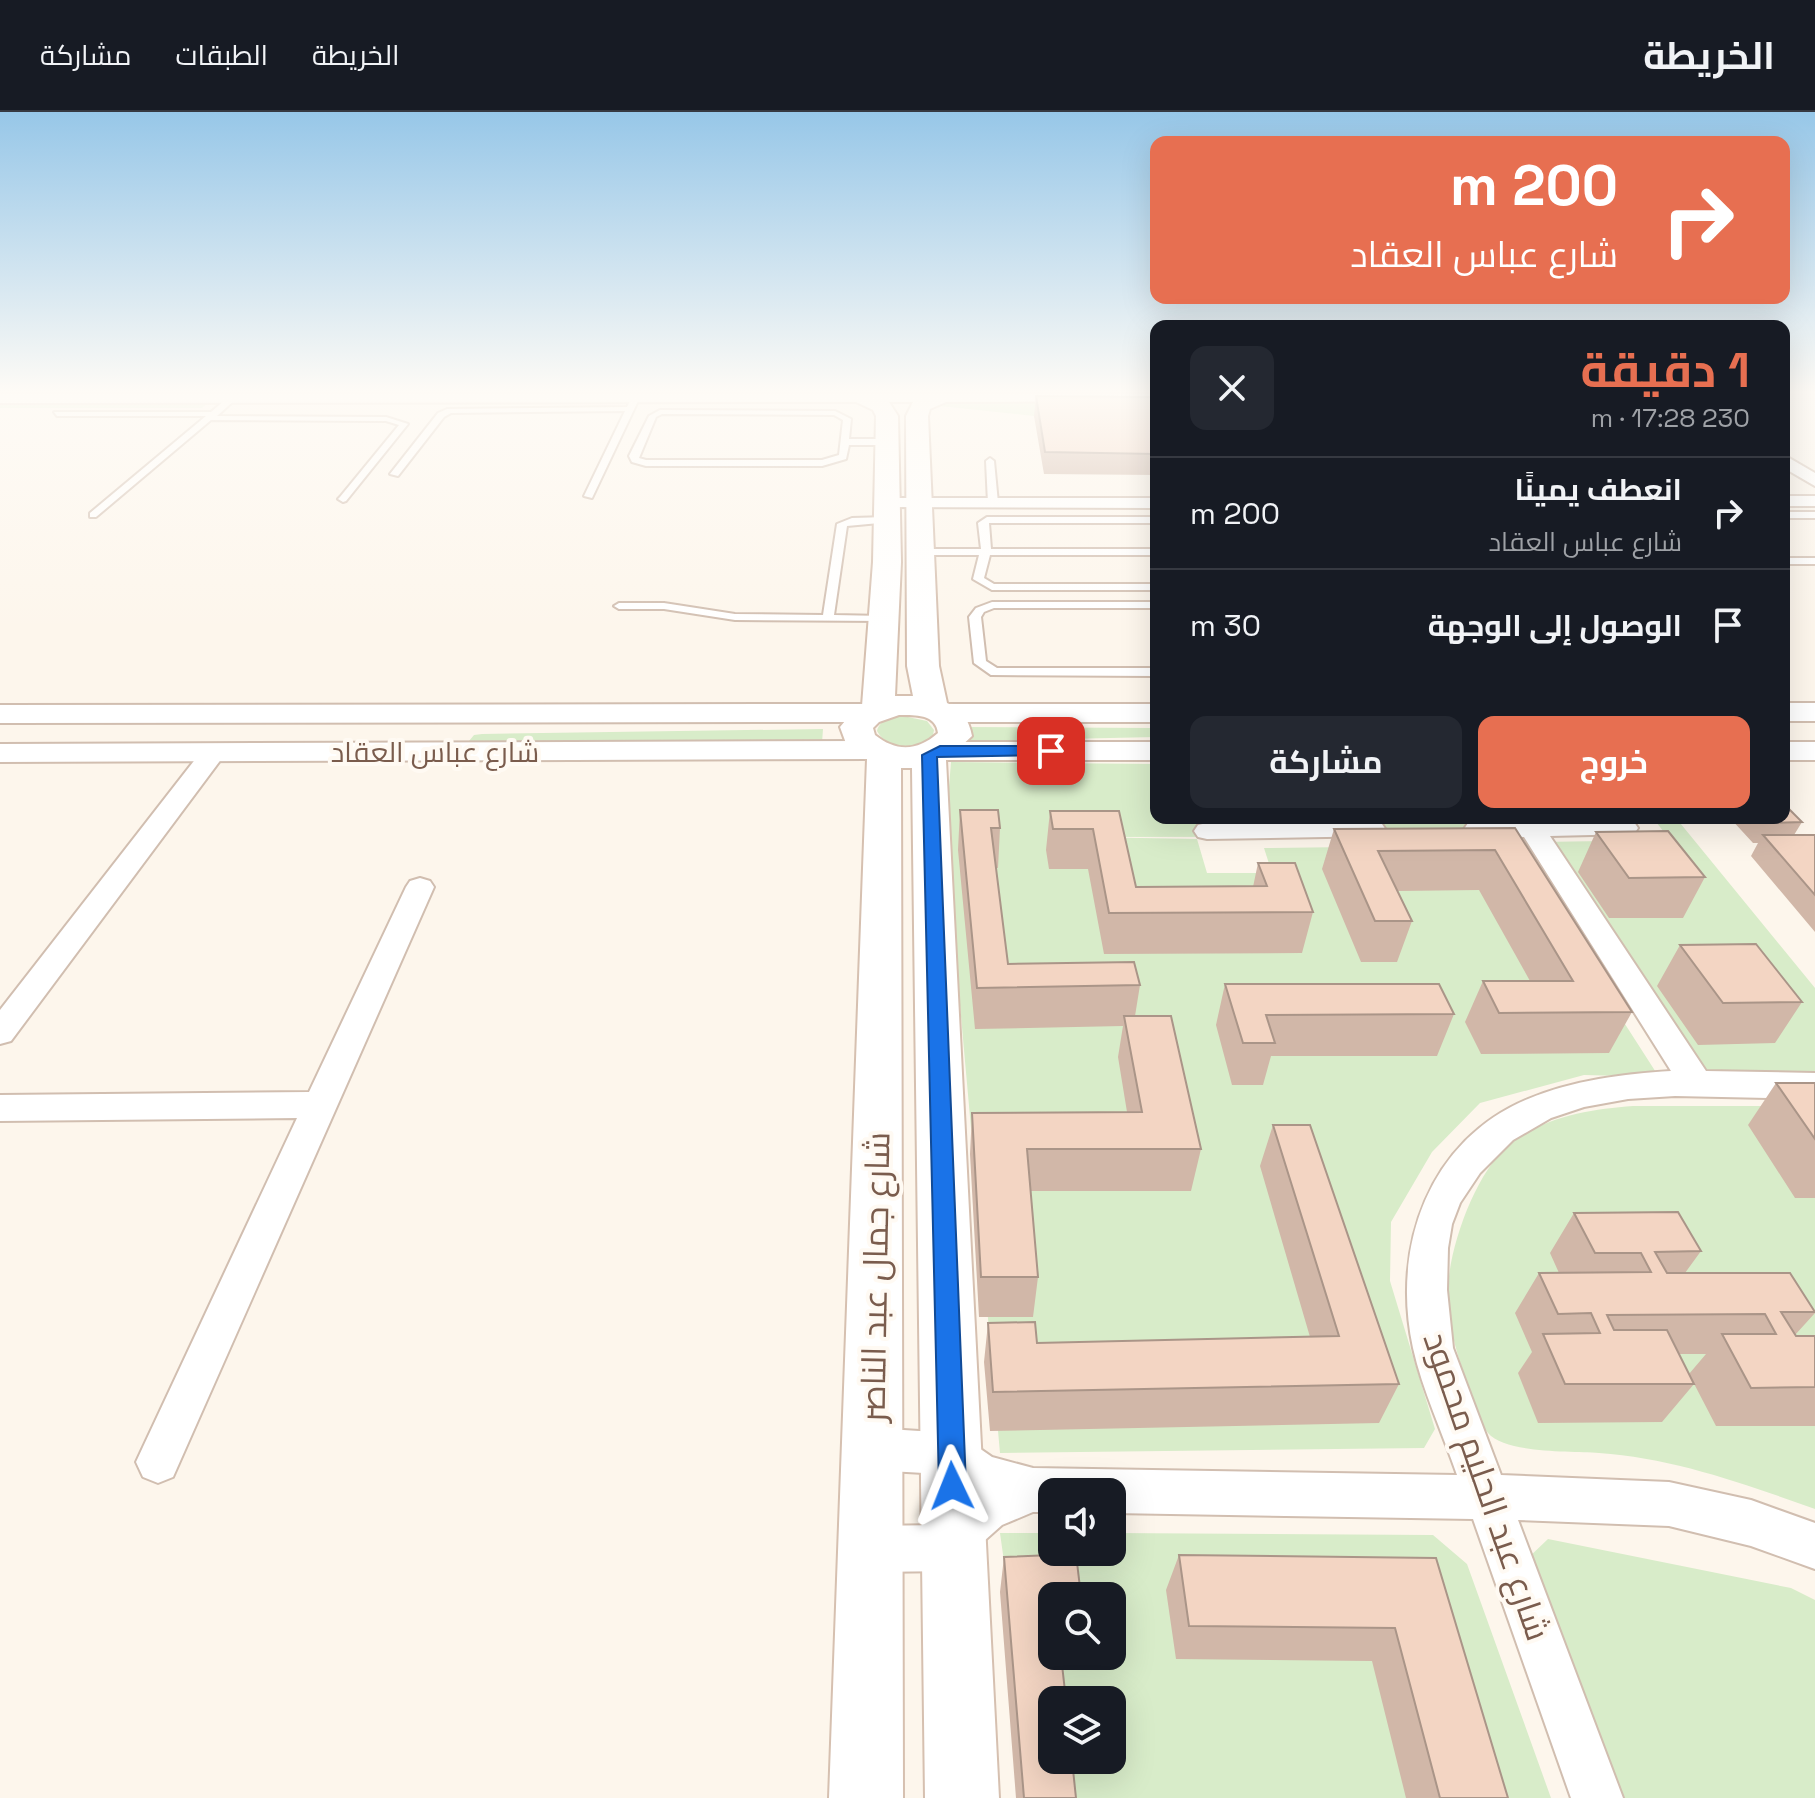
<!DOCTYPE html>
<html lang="ar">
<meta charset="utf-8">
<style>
:root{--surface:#171b24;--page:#242831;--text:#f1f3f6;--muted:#9ea1a6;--line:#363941;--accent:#e76f51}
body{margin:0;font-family:"Space Grotesk",Cairo,sans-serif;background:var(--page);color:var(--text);direction:rtl;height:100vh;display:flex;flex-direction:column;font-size:30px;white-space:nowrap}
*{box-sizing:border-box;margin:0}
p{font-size:26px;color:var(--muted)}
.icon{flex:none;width:44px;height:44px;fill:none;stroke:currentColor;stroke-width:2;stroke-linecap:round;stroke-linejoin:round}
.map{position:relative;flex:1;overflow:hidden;direction:ltr}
.sheet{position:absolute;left:1150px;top:208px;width:640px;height:504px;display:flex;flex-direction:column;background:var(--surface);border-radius:16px;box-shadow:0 8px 32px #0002;direction:rtl}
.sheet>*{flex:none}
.banner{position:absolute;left:1150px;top:24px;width:640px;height:168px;border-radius:16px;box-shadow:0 8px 32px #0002;direction:rtl;background:#e76f51;color:#fff;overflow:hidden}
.fabs{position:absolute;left:1038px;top:1366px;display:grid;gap:16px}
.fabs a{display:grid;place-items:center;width:88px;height:88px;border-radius:16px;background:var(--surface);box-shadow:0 8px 32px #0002;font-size:40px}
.pin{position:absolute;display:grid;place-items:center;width:68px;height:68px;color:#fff;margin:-34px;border-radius:16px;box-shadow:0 4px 12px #0006}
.me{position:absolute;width:88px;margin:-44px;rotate:358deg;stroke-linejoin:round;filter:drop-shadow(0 0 6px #0008)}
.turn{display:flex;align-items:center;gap:28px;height:168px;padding:0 40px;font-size:36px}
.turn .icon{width:104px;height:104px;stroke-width:2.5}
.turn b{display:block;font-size:56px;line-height:68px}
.round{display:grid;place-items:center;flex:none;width:84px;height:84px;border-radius:16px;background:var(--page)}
.headline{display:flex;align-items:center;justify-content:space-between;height:136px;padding:0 40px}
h1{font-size:48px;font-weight:700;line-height:60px;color:var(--accent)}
.button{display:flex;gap:16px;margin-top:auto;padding:16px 40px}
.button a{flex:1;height:92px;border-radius:16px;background:var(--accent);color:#fff;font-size:32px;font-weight:700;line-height:92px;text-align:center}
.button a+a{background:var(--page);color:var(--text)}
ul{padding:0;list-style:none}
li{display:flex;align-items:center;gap:24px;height:112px;padding:0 40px;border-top:2px solid var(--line)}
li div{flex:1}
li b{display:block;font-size:30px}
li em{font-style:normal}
header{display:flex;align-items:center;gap:48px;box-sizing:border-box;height:112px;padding:0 40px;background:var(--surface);border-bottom:2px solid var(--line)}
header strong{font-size:38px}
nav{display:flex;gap:44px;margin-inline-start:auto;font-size:28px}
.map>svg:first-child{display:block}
.green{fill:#d8ecc9;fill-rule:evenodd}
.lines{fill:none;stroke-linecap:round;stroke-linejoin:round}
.service-casing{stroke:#d1beb0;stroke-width:4}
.minor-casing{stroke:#d1beb0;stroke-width:4}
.tertiary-casing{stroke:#d1beb0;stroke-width:4}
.secondary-casing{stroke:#d6c0b0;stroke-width:4}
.service{fill:#fff;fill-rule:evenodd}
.minor{fill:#fff;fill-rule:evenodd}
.tertiary{fill:#fff;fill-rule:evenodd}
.secondary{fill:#fff;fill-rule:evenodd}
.wall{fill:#d1b7a8}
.building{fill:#f3d5c3;stroke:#aa9588;stroke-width:2}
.route{fill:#1a73e8;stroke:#114b97;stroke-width:2}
.labels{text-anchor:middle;stroke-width:8;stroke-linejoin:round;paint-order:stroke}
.street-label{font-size:28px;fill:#7a5c4d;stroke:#fffaf3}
.near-street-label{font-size:34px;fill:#7a5c4d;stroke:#fffaf3}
</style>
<header>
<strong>الخريطة</strong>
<nav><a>الخريطة</a><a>الطبقات</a><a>مشاركة</a></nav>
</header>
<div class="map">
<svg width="1815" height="1686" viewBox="0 0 1815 1686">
<rect width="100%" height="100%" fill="#fdf6ec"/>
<path class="green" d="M 1156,288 L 1156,303 L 1034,304 L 930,293 L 942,289 Z
M 210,289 L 202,296 L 0,296 L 0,290 Z
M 903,604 L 927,609 L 934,618 L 933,623 C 918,638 888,639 877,619 C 880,607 892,605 903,604 Z
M 962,615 L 1152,616 L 1156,618 L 1156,625 L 1018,628 L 965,633 L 967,626 Z
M 823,617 L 822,631 L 472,633 L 469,629 L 474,623 L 482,622 Z
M 951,650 L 1156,652 L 1156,706 L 1583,706 L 1594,724 L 1083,725 L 1197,727 L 1207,761 L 1272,761 L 1264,736 L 1510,733 L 1659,965 L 1584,963 L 1480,991 L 1432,1040 L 1391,1110 L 1390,1169 L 1435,1317 L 1424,1336 L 1000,1341 L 945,725 Z
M 1653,706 L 1676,706 L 1815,876 L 1815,959 L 1694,961 L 1540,730 L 1670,728 Z
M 1633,994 L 1815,994 L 1815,1397 C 1745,1372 1673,1346 1599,1341 C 1572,1339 1506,1342 1488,1321 C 1480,1312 1476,1293 1472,1282 C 1459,1251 1448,1216 1448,1182 C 1447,1140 1475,1061 1508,1034 C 1542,1005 1590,997 1633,994 Z
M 1000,1421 L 1052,1421 L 1052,1440 L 1112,1440 L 1112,1421 L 1433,1423 L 1467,1452 L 1551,1686 L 1037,1686 ZM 1052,1484 L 1112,1484 L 1112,1544 L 1052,1544 ZM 1052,1588 L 1112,1588 L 1112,1648 L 1052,1648 Z
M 1548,1427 L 1791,1476 L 1815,1488 L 1815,1686 L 1618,1686 L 1527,1447 Z"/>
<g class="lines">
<g class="service-casing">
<path id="service" d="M 232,282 L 239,284 L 217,304 L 386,305 L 408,312 L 346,389 L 343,390 L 338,387 L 340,385 L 399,313 L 386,309 L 211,308 L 96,405 L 90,405 L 90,401 L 206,304 L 57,304 L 54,300 L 211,300 Z
M 631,287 L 638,289 L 592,386 L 584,384 L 625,299 L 451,301 L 444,305 L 398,364 L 390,362 L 438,301 L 447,297 L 627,295 Z
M 660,298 L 835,299 L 851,307 L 849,327 L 888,327 L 892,330 L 888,333 L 849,333 L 846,347 L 822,354 L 646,354 L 632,350 L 629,344 L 649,304 ZM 662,302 L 834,303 L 843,308 L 839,343 L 822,348 L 646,348 L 639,346 L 656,305 Z
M 990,346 L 994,349 L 998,391 L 993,394 L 988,391 L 986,349 Z
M 1784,400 L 1815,400 L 1815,406 L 1784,406 Z
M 887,405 L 892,408 L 890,410 L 847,414 L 834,503 L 884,504 L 890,507 L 888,509 L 735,508 L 664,497 L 619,497 L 614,494 L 619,491 L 664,491 L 735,502 L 823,503 L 837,412 L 852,406 Z
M 987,405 L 1156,405 L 1156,411 L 989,411 L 991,437 L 1156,437 L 1156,443 L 990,443 L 984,466 L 994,472 L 1156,472 L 1156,478 L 992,478 L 973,467 L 979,443 L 922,443 L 917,440 L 922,437 L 981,437 L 978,411 Z
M 1784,446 L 1815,446 L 1815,452 L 1784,452 Z
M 992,490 L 1156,490 L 1156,496 L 994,496 L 984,500 L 981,505 L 986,549 L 997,556 L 1156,556 L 1156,564 L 991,563 L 974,551 L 969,505 L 976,496 Z"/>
</g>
<g class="minor-casing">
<path id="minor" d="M 1784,343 L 1815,361 L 1815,374 L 1784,356 Z
M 1784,384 L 1815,384 L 1815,394 L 1784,394 Z
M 888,386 L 1156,386 L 1156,396 L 882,395 L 879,391 Z
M 213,634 L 222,636 L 225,641 L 222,646 L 11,929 L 0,932 L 0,898 L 204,636 Z
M 1625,708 L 1634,710 L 1638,716 L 1634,722 L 1550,724 L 1706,959 L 1815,961 L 1815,987 L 1675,984 L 1628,987 L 1584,995 L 1551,1006 L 1513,1028 L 1480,1061 L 1460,1091 L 1452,1112 L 1448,1136 L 1447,1178 L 1453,1236 L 1501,1363 L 1669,1370 L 1751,1388 L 1815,1411 L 1815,1457 L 1751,1434 L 1669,1414 L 1518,1408 L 1623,1686 L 1571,1686 L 1473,1407 L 1112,1401 L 1112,1380 L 1052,1380 L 1052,1400 L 1033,1400 L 1002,1413 L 984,1429 L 970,1452 L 954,1459 L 871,1460 L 855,1453 L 848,1437 L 855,1421 L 871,1414 L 941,1413 L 952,1397 L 972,1380 L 941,1362 L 872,1358 L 857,1352 L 850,1337 L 857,1322 L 872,1316 L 951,1321 L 966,1327 L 992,1345 L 1033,1356 L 1457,1363 C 1443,1322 1422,1277 1413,1236 C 1391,1135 1429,1028 1528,987 C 1574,968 1623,962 1671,959 L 1524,725 L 1468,723 L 1464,717 L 1468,711 L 1477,709 Z
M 1373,710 L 1382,712 L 1386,718 L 1382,724 L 1207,727 L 1198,725 L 1194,719 L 1198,713 L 1207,711 Z
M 420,766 L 430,769 L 434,775 L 173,1365 L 158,1371 L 143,1365 L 136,1350 L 143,1335 L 297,1006 L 0,1009 L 0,983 L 309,980 L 406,775 L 410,769 Z"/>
</g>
<g class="tertiary-casing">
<path id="tertiary" d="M 1784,591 L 1815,591 L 1815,609 L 1784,609 Z
M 868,592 L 879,595 L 883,601 L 879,607 L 868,610 L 0,611 L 0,593 Z
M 943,592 L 1156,592 L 1156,610 L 943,610 L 932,607 L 928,601 L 932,595 Z
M 870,629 L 881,631 L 885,638 L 881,645 L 870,647 L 0,650 L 0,632 Z
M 940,630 L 1156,630 L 1156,648 L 940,648 L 929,646 L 924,639 L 929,632 Z
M 1784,630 L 1815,630 L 1815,648 L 1784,648 Z"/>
</g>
<g class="secondary-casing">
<path id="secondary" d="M 0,282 L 1156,282 L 1156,289 L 946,290 L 930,297 L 928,304 L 939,554 L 947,591 C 962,597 969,608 972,624 L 946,648 L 999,1686 L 925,1686 L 912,656 L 901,656 L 903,1686 L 829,1686 L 867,647 L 847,634 L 840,615 L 856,596 L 862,594 L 873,450 L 876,304 L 873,298 L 856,290 L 0,291 ZM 889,290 L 913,290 L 906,304 L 907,554 L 913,584 L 895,584 L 901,450 L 898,304 ZM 899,603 C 915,603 936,602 938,621 C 918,639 896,640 875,623 L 873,616 L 879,610 Z"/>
</g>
<use href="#service" class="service"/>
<use href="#minor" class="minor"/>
<use href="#tertiary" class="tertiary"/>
<use href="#secondary" class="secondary"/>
</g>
<path class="wall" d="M 1036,284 L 1156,285 L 1156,363 L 1044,362 L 1034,304 Z
M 960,698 L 1000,716 L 998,756 L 996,756 L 1008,852 L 1140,873 L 1135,904 L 1201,1037 L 1191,1079 L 1030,1079 L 1038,1165 L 1033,1205 L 979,1205 L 970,1042 L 972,1001 L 1127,1000 L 1118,945 L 1123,914 L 975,917 L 958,738 Z
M 1050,699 L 1119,699 L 1136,775 L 1253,775 L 1258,751 L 1313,800 L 1302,841 L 1104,842 L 1088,757 L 1049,757 L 1046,738 Z
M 1730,706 L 1784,706 L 1802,710 L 1794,723 L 1815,723 L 1815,820 L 1751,744 L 1758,731 L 1753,731 Z
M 1515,716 L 1632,900 L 1609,941 L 1481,942 L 1465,910 L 1483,869 L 1530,869 L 1479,778 L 1397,779 L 1412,809 L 1397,850 L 1361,850 L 1322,757 L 1334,717 Z
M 1596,720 L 1705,765 L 1683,806 L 1609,806 L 1578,760 Z
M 1680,833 L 1802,890 L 1775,931 L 1698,933 L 1657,874 Z
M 1225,872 L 1454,902 L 1437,944 L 1271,944 L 1263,973 L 1232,973 L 1216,913 Z
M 1776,971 L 1815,971 L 1815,1086 L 1795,1086 L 1748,1013 Z
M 1273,1013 L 1399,1272 L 1379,1311 L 990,1319 L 984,1250 L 988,1211 L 1037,1231 L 1310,1225 L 1260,1054 Z
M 1574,1101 L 1701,1139 L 1685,1161 L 1815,1201 L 1795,1223 L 1796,1224 L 1815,1224 L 1815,1314 L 1716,1314 L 1689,1262 L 1706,1242 L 1679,1242 L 1694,1272 L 1662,1310 L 1538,1311 L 1518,1261 L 1532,1240 L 1515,1201 L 1539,1161 L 1559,1161 L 1550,1141 Z
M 1179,1443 L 1436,1446 L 1508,1686 L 1406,1686 L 1372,1549 L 1176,1547 L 1166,1478 Z
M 1004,1445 L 1052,1484 L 1076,1686 L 1016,1686 L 1000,1480 Z"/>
<path class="building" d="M 1036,284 L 1156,285 L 1156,342 L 1045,340 Z
M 1784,692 L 1802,710 L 1765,711 L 1760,706 L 1784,706 Z
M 960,698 L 998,698 L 1000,716 L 991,716 L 1008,852 L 1134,850 L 1140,873 L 977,876 Z
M 1050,699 L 1119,699 L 1136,775 L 1267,774 L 1258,751 L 1295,751 L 1313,800 L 1109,801 L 1093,717 L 1053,717 Z
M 1515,716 L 1632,900 L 1499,901 L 1483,869 L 1573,869 L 1495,738 L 1378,739 L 1412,809 L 1375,809 L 1334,717 Z
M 1668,719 L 1705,765 L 1629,766 L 1596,720 Z
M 1763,723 L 1815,723 L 1815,783 Z
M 1756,832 L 1802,890 L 1723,891 L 1680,833 Z
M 1225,872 L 1439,872 L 1454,902 L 1266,903 L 1275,931 L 1243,931 Z
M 1124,904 L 1171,904 L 1201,1037 L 1027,1037 L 1038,1165 L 981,1165 L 972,1001 L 1142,1000 Z
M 1776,971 L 1815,971 L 1815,1027 Z
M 1273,1013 L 1310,1013 L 1399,1272 L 993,1280 L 988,1211 L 1035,1210 L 1037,1231 L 1339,1224 Z
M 1678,1100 L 1701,1139 L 1655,1140 L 1667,1161 L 1790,1161 L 1815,1200 L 1781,1200 L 1796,1224 L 1815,1224 L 1815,1275 L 1751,1276 L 1722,1222 L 1776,1222 L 1765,1202 L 1607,1203 L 1614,1218 L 1667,1218 L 1694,1272 L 1565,1272 L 1543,1222 L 1600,1221 L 1591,1201 L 1558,1202 L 1539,1161 L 1651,1160 L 1641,1141 L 1595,1141 L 1574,1101 Z
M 1076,1442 L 1081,1484 L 1052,1484 L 1052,1544 L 1061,1544 L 1066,1588 L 1052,1588 L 1052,1648 L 1072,1648 L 1076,1686 L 1024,1686 L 1004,1445 Z
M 1179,1443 L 1436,1446 L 1508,1686 L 1440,1686 L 1395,1516 L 1189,1514 Z"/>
<linearGradient id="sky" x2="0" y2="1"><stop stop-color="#97c7e8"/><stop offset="0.54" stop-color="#fefbf6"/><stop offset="1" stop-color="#fefbf6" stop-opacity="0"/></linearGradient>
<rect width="1815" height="518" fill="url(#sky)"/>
<path class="route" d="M 940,634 L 1051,634 L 1059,639 L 1051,643 L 937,645 L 966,1374 L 962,1383 L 952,1387 L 943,1383 L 939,1374 L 922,643 Z"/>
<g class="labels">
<g class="street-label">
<text x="435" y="650">شارع عباس العقاد</text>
</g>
<g class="near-street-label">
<text transform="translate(875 1165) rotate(-89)" y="12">شارع جمال عبد الناصر</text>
<text transform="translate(1487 1374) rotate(71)" y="12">شارع عبد الحليم محمود</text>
</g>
</g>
</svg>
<div class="fabs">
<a><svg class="icon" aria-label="sound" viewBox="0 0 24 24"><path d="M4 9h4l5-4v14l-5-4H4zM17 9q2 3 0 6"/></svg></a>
<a><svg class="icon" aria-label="search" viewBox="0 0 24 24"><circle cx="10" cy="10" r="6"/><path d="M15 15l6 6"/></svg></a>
<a><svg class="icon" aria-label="layers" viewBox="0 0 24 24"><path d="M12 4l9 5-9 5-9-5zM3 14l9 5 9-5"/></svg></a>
</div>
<div class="pin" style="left:1051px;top:639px;background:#d93025"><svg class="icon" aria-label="arrive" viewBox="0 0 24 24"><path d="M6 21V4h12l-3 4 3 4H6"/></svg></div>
<svg class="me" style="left:952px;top:1374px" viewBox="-20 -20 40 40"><path d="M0-17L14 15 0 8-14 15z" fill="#1a73e8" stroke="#fff" stroke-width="4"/></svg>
<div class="banner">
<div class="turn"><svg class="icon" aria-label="right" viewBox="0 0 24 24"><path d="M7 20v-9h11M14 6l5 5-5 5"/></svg><div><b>200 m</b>شارع عباس العقاد</div></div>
</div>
<section class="sheet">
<div class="headline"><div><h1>1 دقيقة</h1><p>230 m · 17:28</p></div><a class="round"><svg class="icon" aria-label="close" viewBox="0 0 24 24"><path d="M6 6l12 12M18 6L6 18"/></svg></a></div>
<ul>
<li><svg class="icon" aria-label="right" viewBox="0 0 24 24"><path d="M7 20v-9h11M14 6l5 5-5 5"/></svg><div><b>انعطف يمينًا</b><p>شارع عباس العقاد</p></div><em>200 m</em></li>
<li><svg class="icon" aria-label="arrive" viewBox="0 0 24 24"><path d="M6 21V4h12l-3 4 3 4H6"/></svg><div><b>الوصول إلى الوجهة</b></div><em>30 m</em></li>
</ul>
<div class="button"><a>خروج</a><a>مشاركة</a></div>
</section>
</div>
